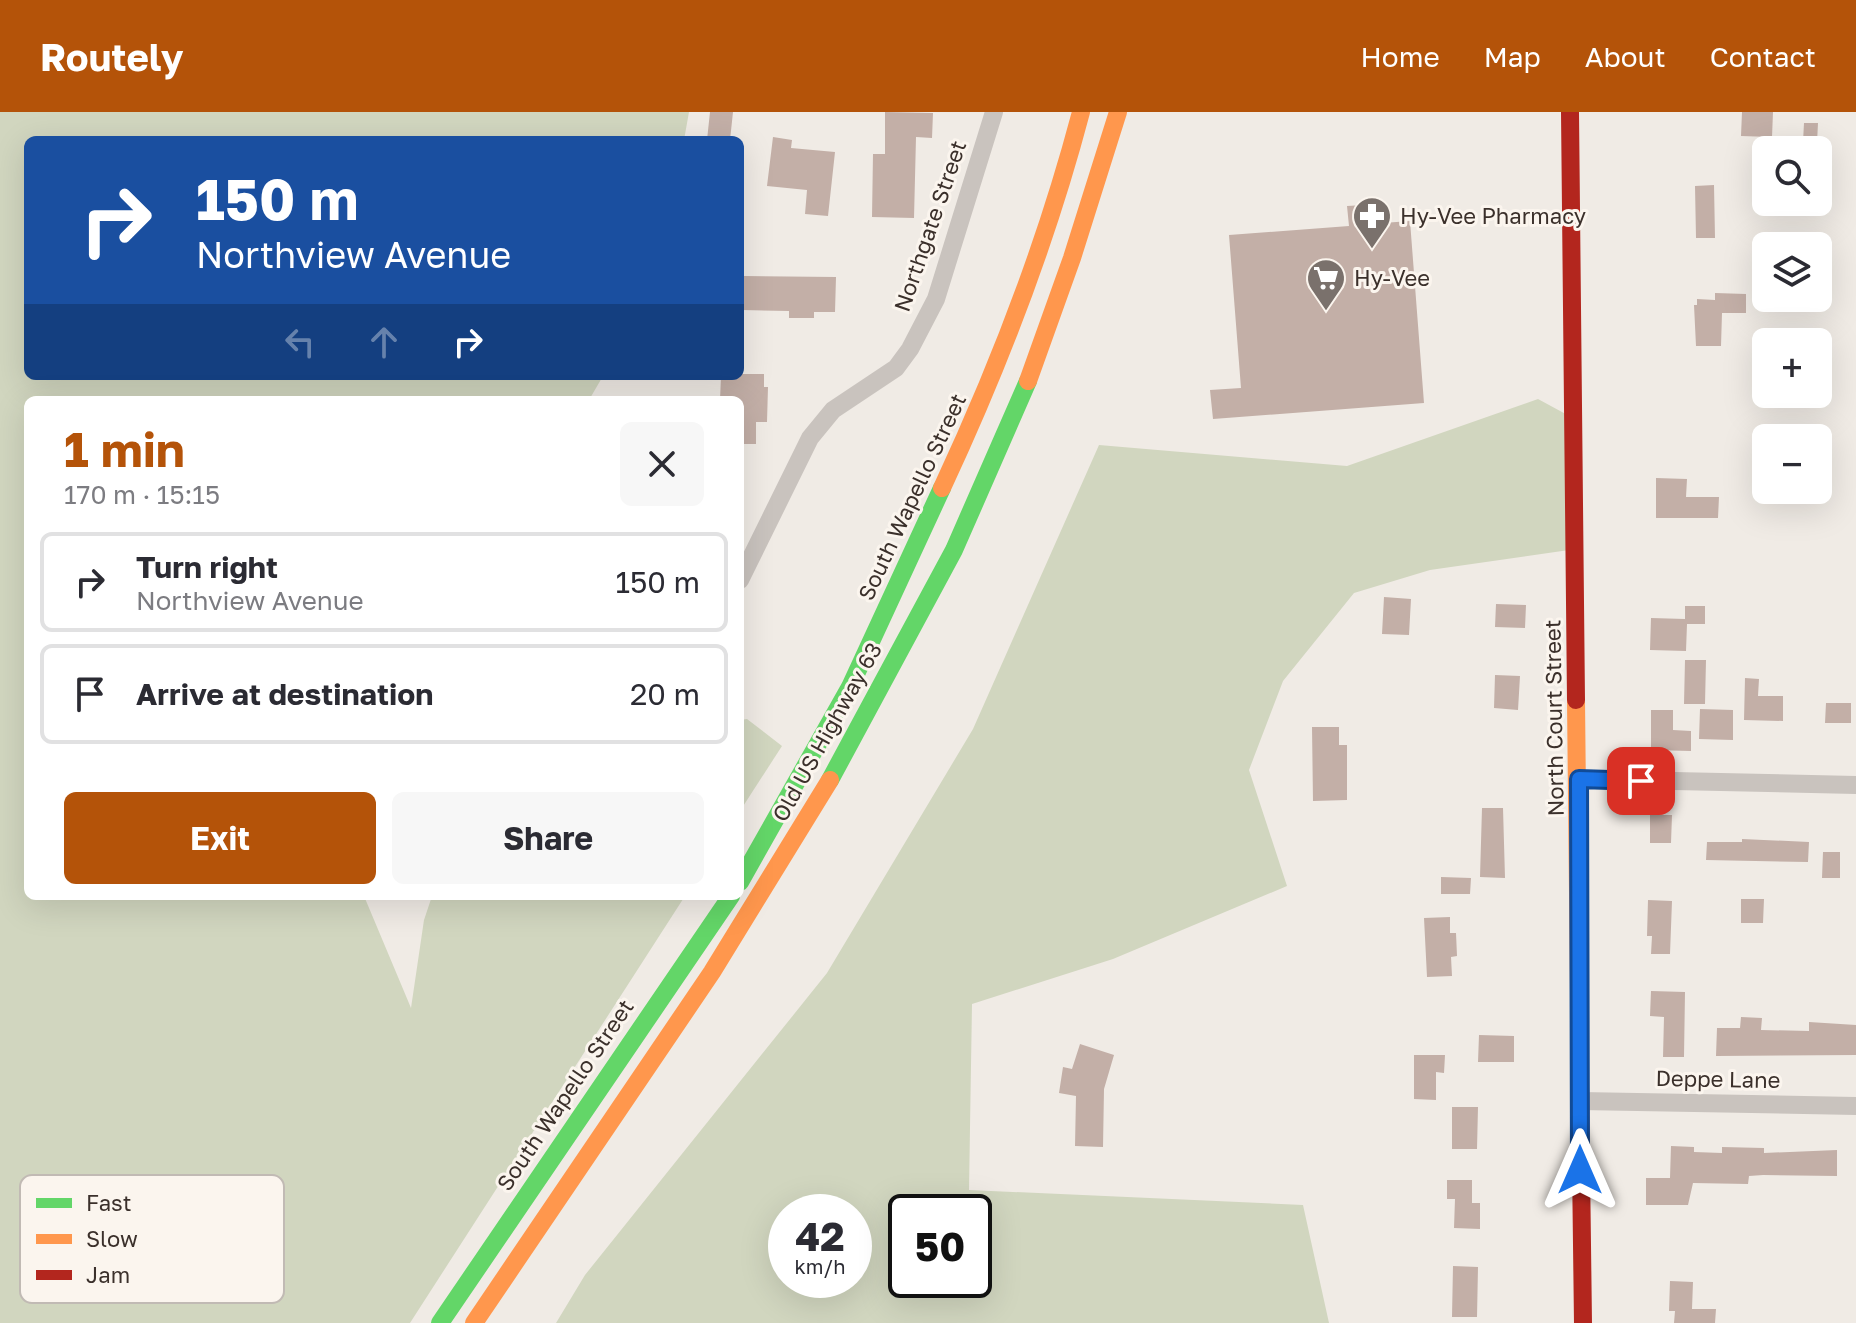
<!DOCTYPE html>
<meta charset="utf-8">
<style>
:root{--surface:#fff;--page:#f7f7f7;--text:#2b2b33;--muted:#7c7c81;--line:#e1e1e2;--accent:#b45309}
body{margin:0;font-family:"Golos Text",sans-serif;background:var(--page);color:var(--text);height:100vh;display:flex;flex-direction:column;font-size:30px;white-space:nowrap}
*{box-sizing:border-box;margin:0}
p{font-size:26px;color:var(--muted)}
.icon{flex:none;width:44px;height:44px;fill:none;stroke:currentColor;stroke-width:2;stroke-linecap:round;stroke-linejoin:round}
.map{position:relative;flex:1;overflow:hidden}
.panel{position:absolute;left:24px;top:284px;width:720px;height:504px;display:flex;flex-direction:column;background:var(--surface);border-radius:12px;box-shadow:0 8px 32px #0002}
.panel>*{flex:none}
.hud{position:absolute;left:24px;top:24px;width:720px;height:244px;border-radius:12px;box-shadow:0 8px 32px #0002;background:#1a4fa0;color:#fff;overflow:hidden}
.buttons{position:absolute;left:1752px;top:24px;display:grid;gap:16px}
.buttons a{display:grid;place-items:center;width:80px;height:80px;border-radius:12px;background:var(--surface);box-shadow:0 8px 32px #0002;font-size:40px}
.speed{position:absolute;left:768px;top:1082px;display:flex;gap:16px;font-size:40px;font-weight:700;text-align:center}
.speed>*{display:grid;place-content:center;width:104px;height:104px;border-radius:50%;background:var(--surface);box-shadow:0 8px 32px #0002;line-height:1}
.speed small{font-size:20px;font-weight:400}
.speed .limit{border:4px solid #111;border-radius:12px;background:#fff;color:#111}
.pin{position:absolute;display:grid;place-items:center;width:68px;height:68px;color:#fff;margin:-34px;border-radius:16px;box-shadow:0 4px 12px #0006}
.me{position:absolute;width:88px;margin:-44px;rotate:0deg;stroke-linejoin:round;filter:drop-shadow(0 0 6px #0008)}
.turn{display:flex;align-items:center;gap:28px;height:168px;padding:0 40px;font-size:36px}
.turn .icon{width:104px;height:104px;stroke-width:2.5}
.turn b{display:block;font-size:56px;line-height:68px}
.lanes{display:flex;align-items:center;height:76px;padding:0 40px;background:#0003;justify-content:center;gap:40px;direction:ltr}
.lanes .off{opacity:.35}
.round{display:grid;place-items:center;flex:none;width:84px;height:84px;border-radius:12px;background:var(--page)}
.headline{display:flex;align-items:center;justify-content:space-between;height:136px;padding:0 40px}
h1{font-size:48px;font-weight:700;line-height:60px;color:var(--accent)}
.cta{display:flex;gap:16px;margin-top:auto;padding:16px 40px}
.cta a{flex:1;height:92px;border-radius:12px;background:var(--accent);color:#fff;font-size:32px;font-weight:700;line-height:92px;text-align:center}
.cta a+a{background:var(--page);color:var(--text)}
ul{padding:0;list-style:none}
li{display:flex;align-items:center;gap:24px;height:100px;margin:0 16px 12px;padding:0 24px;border:4px solid var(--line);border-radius:12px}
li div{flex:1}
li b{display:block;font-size:30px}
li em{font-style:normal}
header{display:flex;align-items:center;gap:48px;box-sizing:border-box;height:112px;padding:0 40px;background:var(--accent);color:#fff}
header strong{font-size:38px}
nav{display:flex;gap:44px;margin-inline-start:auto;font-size:28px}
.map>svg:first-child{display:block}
.green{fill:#d1d6bf;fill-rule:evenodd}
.building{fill:#c3afa7}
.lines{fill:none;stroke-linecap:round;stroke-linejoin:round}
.street{stroke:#c9c3be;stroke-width:18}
.fast{stroke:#63d668;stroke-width:18}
.slow{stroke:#ff974d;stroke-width:18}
.jam{stroke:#b3261e;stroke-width:18}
.route-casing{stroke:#114b97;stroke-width:20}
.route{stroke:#1a73e8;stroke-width:14}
.labels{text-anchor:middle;stroke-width:6;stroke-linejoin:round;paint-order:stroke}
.poi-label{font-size:22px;fill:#3b302b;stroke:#fbf5ee;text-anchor:start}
.street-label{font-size:22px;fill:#3b302b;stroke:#fbf5ee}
.key{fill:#fbf5ee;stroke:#c1bab4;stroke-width:2}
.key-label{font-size:22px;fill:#3b302b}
</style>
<header>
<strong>Routely</strong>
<nav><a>Home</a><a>Map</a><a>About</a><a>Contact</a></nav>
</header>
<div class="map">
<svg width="1856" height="1211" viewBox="0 0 1856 1211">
<rect width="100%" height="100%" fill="#f0ebe5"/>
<path class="green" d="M 0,0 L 689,0 L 684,28 L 28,28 L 28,264 L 603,264 L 589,288 L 28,288 L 28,784 L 364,784 L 411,896 L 424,808 L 432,784 L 685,784 L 410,1211 L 0,1211 Z
M 1538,287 L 1573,306 L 1576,437 L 1430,458 L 1354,481 L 1283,569 L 1249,658 L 1287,774 L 1113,847 L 972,892 L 969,1078 L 1303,1093 L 1329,1211 L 556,1211 L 585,1163 L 827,861 L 973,617 L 1099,333 L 1347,354 ZM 786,1100 L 854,1100 L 854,1168 L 786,1168 ZM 906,1100 L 974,1100 L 974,1168 L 906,1168 Z
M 747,607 L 782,634 L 740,699 L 740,608 Z"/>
<path class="building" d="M 710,0 L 733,0 L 730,28 L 707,28 Z
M 885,0 L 933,1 L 932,26 L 916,25 L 914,106 L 872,105 L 873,42 L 885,42 Z
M 1742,0 L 1773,0 L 1772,25 L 1741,24 Z
M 1804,11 L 1818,11 L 1817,31 L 1803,30 Z
M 773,25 L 792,28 L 791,36 L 835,40 L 828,104 L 805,102 L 807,78 L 767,74 Z
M 1714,73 L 1715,126 L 1696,126 L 1695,74 Z
M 1382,92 L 1383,111 L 1410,109 L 1424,291 L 1213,307 L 1210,278 L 1241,276 L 1229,123 L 1349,114 L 1347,94 Z
M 743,164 L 836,165 L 835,200 L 814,200 L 814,206 L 789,206 L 789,199 L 742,198 L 740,171 Z
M 1715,181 L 1746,182 L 1746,201 L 1722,201 L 1721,234 L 1696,234 L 1694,193 L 1697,193 L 1697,187 L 1715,188 Z
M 740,262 L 764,262 L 764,275 L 768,275 L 767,310 L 756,310 L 756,332 L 740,332 L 740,288 L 720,288 L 721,264 Z
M 1656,366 L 1687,367 L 1686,385 L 1719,385 L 1718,406 L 1656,406 Z
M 1384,485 L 1411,487 L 1409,523 L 1382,522 Z
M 1496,492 L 1526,493 L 1525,516 L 1495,515 Z
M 1685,494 L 1705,494 L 1705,512 L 1687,512 L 1686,539 L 1650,538 L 1651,506 L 1685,507 Z
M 1685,548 L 1706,548 L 1705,592 L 1684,592 Z
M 1495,563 L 1520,564 L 1518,598 L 1494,596 Z
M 1745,566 L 1759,567 L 1758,584 L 1783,584 L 1783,609 L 1744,608 Z
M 1826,591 L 1851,591 L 1851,611 L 1825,611 Z
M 1700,597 L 1733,598 L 1733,628 L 1699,627 Z
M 1651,598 L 1673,598 L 1673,618 L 1691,619 L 1691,639 L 1651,638 Z
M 1312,615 L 1339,615 L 1339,633 L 1347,633 L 1347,688 L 1313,689 Z
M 1482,696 L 1503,696 L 1505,766 L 1480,765 Z
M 1650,703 L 1672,703 L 1671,731 L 1650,731 Z
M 1742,727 L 1809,730 L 1808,750 L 1706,748 L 1707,730 L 1742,730 Z
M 1823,740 L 1840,740 L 1840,766 L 1822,766 Z
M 1441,765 L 1471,766 L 1470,782 L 1441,782 Z
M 1741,787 L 1764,787 L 1763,811 L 1741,811 Z
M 1648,788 L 1672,789 L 1670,842 L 1651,842 L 1652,824 L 1647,824 Z
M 1450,805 L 1450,821 L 1456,821 L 1457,844 L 1451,845 L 1452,864 L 1427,865 L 1424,806 Z
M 1651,879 L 1685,880 L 1684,945 L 1663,945 L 1664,905 L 1650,904 Z
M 1741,905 L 1762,906 L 1761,918 L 1809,919 L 1809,910 L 1856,913 L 1856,943 L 1716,944 L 1717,916 L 1740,916 Z
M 1479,923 L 1514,924 L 1514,950 L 1478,950 Z
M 1080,932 L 1114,943 L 1104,977 L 1103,1035 L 1075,1034 L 1076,984 L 1059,981 L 1063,955 L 1072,957 Z
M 1414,943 L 1445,943 L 1444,961 L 1436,960 L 1436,988 L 1414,987 Z
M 1452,995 L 1478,995 L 1477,1037 L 1452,1037 Z
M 1671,1034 L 1694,1035 L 1694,1040 L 1722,1041 L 1722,1035 L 1764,1036 L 1764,1041 L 1837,1038 L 1837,1064 L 1763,1063 L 1749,1064 L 1748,1072 L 1693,1071 L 1688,1093 L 1646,1093 L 1646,1066 L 1670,1066 Z
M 1447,1068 L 1472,1068 L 1472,1091 L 1480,1091 L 1480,1117 L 1454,1116 L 1455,1087 L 1447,1087 Z
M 1453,1154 L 1478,1155 L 1477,1205 L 1452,1205 Z
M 1670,1169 L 1693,1170 L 1692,1197 L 1716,1197 L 1715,1211 L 1674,1211 L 1675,1199 L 1669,1199 Z"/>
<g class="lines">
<path class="street" d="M 740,468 L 810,326 L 833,298 L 896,256 L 910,237 L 936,187 L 994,0
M 1579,667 L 1856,673
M 1580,989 L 1856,994"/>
<path class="fast" d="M 830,668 L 954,438 L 1028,269
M 740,770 L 850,575 L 942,376
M 440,1211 L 731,784"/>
<path class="slow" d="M 1028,269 L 1072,146 L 1118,0
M 942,376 C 999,254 1047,129 1081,0
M 1576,588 L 1580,974
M 474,1211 L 712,860 L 830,668"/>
<path class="jam" d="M 1570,0 L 1576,588
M 1580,974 L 1583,1211"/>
</g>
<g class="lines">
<g class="route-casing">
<path id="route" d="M 1580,1058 L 1579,667 L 1641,669"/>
</g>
<use href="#route" class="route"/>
</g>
<defs>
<g id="pharmacy-pin" transform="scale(2)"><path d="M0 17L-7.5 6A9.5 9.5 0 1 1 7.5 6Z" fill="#7a716c" stroke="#fbf5ee"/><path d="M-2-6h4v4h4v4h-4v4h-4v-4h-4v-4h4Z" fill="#fff"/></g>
<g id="supermarket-pin" transform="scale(2)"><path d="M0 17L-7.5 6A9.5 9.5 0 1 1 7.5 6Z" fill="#7a716c" stroke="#fbf5ee"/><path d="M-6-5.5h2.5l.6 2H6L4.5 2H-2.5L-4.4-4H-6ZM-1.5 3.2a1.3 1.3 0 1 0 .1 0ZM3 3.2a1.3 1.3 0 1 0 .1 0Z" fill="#fff"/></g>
</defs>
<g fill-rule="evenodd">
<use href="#pharmacy-pin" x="1372" y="104"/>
<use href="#supermarket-pin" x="1326" y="166"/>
</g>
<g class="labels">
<g class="poi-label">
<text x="1400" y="112">Hy-Vee Pharmacy</text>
<text x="1354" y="174">Hy-Vee</text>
</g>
<g class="street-label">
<text transform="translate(930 114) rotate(-71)" y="8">Northgate Street</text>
<text transform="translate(912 385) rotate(-65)" y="8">South Wapello Street</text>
<text transform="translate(1554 606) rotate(-91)" y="8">North Court Street</text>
<text transform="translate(827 620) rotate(-61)" y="8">Old US Highway 63</text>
<text transform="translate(1718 967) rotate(1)" y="8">Deppe Lane</text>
<text transform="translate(565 983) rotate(-56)" y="8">South Wapello Street</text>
</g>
</g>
<rect x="20" y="1063" width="264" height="128" rx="12" class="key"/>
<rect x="36" y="1086" width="36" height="10" fill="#63d668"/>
<rect x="36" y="1122" width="36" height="10" fill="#ff974d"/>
<rect x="36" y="1158" width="36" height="10" fill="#b3261e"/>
<g class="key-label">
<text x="86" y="1099">Fast</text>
<text x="86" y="1135">Slow</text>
<text x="86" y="1171">Jam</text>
</g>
</svg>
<div class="buttons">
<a><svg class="icon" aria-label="search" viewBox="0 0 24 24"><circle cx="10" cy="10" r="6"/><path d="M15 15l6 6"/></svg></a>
<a><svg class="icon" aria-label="layers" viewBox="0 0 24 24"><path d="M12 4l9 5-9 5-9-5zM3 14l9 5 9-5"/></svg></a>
<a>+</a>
<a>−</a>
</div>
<div class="speed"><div>42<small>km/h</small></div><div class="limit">50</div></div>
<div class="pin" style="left:1641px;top:669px;background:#d93025"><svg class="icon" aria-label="arrive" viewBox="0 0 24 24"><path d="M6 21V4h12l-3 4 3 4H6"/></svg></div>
<svg class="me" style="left:1580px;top:1058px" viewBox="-20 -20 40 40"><path d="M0-17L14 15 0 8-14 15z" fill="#1a73e8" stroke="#fff" stroke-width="4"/></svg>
<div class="hud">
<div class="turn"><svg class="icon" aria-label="right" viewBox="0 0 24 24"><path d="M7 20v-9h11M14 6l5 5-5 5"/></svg><div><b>150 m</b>Northview Avenue</div></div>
<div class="lanes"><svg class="icon off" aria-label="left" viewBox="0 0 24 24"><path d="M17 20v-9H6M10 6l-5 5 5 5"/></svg><svg class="icon off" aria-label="ahead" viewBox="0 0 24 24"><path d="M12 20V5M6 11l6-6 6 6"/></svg><svg class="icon" aria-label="right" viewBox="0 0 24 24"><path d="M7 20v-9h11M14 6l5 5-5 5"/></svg></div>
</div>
<section class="panel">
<div class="headline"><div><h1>1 min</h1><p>170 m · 15:15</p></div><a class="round"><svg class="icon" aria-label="close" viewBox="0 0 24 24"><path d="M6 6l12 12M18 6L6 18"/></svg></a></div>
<ul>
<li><svg class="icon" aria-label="right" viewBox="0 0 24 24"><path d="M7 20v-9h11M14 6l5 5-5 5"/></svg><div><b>Turn right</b><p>Northview Avenue</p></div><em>150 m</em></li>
<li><svg class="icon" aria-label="arrive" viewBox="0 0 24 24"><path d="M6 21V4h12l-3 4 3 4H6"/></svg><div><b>Arrive at destination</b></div><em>20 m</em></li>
</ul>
<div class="cta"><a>Exit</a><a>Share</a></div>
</section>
</div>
